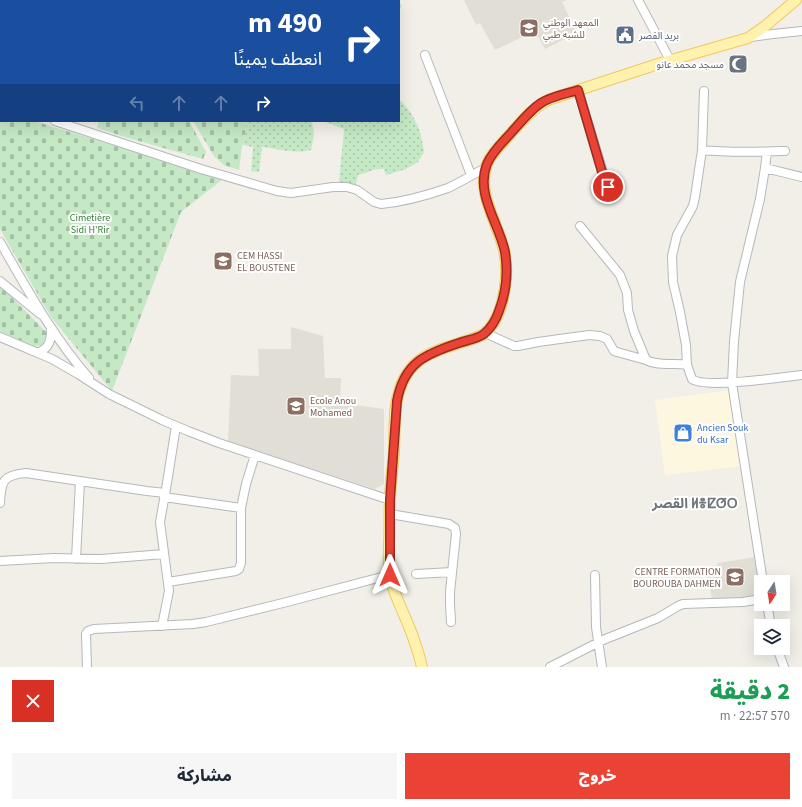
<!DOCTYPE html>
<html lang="ar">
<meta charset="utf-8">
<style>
:root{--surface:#fff;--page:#f6f6f7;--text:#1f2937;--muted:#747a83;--accent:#ea4335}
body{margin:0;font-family:"Source Sans 3","Noto Sans Arabic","Noto Sans Tifinagh",sans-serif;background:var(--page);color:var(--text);direction:rtl;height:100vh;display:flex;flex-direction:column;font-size:15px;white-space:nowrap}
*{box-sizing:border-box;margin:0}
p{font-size:13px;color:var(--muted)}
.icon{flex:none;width:22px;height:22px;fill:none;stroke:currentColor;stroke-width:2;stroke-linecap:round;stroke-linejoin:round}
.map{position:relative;height:667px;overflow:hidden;direction:ltr}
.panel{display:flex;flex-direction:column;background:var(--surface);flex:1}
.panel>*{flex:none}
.guide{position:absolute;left:0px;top:0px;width:400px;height:122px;box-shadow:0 4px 16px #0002;direction:rtl;background:#1a4fa0;color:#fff;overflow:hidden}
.needle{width:26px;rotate:192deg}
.tools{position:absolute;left:754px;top:575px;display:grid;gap:8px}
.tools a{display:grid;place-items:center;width:36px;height:36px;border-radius:0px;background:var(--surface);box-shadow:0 4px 16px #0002;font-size:20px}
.pin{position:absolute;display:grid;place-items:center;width:34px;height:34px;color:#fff;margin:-17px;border:2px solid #fff;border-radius:50%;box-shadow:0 1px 4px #0007}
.me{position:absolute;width:44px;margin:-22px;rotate:0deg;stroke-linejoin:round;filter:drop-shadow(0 0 3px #0008)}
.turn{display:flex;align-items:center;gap:14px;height:84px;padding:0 12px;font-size:18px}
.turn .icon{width:52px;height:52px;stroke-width:2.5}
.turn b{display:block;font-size:28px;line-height:34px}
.lanes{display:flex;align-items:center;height:38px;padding:0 12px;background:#0003;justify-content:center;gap:20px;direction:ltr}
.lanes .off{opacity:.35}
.round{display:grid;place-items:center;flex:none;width:42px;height:42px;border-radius:0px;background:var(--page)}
.overview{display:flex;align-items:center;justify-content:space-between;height:68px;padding:0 12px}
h1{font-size:24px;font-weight:800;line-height:30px;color:#1e9e55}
.cta{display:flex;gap:8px;margin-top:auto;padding:8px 12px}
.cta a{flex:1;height:46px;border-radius:0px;background:var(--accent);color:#fff;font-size:16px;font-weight:800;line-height:46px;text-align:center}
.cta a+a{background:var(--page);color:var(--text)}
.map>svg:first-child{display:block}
.commercial{fill:#fef7e0}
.education{fill:#e1ded6}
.grass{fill:url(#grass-dots)}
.cemetery{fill:url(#cemetery-stones)}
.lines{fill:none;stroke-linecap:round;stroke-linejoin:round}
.minor-casing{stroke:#b5b8bc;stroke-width:10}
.major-casing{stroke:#f2c960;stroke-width:12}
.minor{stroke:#fff;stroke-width:8}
.major{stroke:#fff2af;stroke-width:10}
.route-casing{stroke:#982c22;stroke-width:10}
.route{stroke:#ea4335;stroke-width:7}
.labels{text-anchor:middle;stroke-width:4;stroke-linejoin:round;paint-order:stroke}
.education-label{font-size:10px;fill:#785e54;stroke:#fff;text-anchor:start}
.service-label{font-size:10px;fill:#4e5e75;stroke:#fff;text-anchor:start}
.worship-label{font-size:10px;fill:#5b616d;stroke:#fff;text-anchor:end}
.park-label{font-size:10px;fill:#348238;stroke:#fff}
.shop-label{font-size:10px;fill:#366cbe;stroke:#fff;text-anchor:start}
.district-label{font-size:14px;font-weight:bold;fill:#70757a;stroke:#fff}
</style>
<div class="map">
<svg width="802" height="667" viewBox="0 0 802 667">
<defs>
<pattern id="grass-dots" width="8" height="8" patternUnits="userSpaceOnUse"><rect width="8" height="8" fill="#c5e8c5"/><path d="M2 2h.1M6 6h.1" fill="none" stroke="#a3c0a4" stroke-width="1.8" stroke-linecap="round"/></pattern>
<pattern id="cemetery-stones" width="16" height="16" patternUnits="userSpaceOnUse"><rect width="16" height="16" fill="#c5e8c5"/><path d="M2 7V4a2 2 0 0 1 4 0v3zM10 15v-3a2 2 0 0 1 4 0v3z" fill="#a3c0a4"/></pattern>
</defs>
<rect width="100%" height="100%" fill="#f1efe8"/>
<path class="commercial" d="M 731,390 L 743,466 L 665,475 L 655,400 Z"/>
<path class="education" d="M 464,0 L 566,0 L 562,2 L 577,33 L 545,49 L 535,31 L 495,50 L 480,23 L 476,25 Z
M 291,327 L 323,336 L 325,378 L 341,378 L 340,403 L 384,409 L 384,484 L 375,489 L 228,442 L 231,375 L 259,376 L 258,349 L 291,349 Z
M 755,557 L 761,592 L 761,597 L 726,600 L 724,598 L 712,600 L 707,567 L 718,565 L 718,563 Z"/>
<path class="grass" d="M 145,0 L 399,0 L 402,7 L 399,8 L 399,1 L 145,1 Z
M 399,99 C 415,115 421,129 424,152 L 418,162 L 406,169 L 386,175 L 384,169 C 373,168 369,173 358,175 L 355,189 L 339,183 L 344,129 L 323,121 L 399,121 Z
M 247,121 L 312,121 L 314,134 L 311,150 C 295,154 278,149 262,147 L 259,172 L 251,171 L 253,147 L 243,145 Z"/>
<path class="cemetery" d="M 0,106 L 1,106 L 1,121 L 34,121 L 223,179 L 181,212 L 112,391 L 51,317 L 0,229 Z
M 99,121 L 189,121 L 206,152 L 203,159 L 128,138 L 97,128 Z
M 193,121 L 247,121 L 243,145 L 242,146 L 239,170 L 224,165 L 214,156 Z
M 0,285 L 48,334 L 42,345 L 35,347 L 0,332 Z"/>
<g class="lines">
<g class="minor-casing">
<path id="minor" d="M 11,0 L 11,1
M 638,0 L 670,60
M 751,37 L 773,34 L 802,31
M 425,55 L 471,175
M 578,90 L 603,172 L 612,195
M 0,101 L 1,101
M 55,121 L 201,169 L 277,191 L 291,193 L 333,187 L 347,187 L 357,190 L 374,202 L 381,204 C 402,202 428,195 448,188 C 461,182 473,174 486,168
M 702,150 C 730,153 757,152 785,151
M 765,168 L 802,177
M 580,226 L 620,275 L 627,293 L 628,310 L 634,331 L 646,360 C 659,367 674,362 687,365 L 692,379 C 704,389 783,377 802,375
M 0,242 C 27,289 53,337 89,378
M 0,281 L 40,314
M 485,333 L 514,346 L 518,346 L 538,342 L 589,335 L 600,336 L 607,339 L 614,351 L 617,352 L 646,360
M 0,337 L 52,359 L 78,374 L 109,394 L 162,420 L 188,431 L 219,443 L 390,500
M 38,353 C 50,347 51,341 51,328
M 687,365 L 686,345 L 680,312 L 673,282 L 672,256 L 677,235 L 693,206 L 695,197 L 702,150 L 704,91
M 164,497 L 241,508 L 246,484 L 255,455
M 0,503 C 1,481 3,475 26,473 L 147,491 L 165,493
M 390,514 L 449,524 L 455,528 L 456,534 L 450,592 L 450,604 L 451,622
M 76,559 L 80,481
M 0,561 L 54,558 L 101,559 L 164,554
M 416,574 L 452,572
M 595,575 L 596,627 L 602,667
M 168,582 L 236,571 L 239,569 L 241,563 L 241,508
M 763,582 L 732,383 L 734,341 L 740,282 L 760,199 L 765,168 L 767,152
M 767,604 L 771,626
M 162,626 L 169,591 L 160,522 L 167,483 L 176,426
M 777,648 L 784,667
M 87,667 L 86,634 L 88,631 L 94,629 L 193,624 L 206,622 L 287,602 L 389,575
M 550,667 L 603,640 L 658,618 L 678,606 L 683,604 L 743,602 L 761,599"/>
</g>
<g class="major-casing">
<path id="major" d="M 422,667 C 418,650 412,633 405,617 C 399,603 393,591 390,577 C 388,566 389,555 389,544 C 390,530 389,515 390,501 C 390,484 393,468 394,451 C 395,432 393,411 399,392 C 402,380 410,367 420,360 C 433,350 451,346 466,341 C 472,339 479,337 484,334 C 493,327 498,316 501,306 C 506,288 508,268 504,250 C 498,223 476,193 487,164 C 492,152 503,143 511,133 C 522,121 533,108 548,100 L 661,63 L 748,38 L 764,27 L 796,0"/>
</g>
<use href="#minor" class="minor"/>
<use href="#major" class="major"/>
</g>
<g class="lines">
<g class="route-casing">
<path id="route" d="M 390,575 L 390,500 L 397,401 C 404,363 425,354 459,343 C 467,340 477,339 484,334 C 491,328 496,320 499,311 C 506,293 508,271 505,252 C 499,223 475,194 487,164 C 492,152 502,143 511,133 C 520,123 529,111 541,103 C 552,96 566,94 578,90 L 602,172 L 608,187"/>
</g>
<use href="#route" class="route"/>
</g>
<defs>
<g id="university-square" transform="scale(1)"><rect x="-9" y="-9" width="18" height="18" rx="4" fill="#8d6e63" stroke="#fff"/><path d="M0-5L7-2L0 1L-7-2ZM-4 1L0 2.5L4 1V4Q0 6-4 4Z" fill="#fff"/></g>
<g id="civic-square" transform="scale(1)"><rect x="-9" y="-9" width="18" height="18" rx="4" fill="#5c6f8a" stroke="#fff"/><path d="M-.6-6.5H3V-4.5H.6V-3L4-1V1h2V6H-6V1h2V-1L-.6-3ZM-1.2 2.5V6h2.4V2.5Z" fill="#fff"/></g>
<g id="mosque-square" transform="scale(1)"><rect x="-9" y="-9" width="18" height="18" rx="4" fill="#6b7280" stroke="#fff"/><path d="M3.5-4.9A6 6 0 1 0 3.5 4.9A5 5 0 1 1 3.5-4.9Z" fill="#fff"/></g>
<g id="school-square" transform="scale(1)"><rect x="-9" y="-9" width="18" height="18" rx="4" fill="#8d6e63" stroke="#fff"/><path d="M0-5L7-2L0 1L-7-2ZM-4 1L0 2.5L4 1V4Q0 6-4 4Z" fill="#fff"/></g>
<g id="shop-square" transform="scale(1)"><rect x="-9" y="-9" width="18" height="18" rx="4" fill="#3f7fe0" stroke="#fff"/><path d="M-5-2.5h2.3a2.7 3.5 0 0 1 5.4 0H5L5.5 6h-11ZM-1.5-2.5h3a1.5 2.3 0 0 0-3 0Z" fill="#fff"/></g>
</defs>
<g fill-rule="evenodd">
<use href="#university-square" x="529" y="28"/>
<use href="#civic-square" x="625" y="35"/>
<use href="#mosque-square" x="738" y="64"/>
<use href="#school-square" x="223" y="261"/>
<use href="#school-square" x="296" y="406"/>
<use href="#shop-square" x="683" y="433"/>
<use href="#university-square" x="735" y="577"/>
</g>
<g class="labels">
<g class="education-label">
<text x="543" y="26">المعهد الوطني<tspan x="543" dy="12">للشبه طبي</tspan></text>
<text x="237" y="259">CEM HASSI<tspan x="237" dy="12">EL BOUSTENE</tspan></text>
<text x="310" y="404">Ecole Anou<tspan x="310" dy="12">Mohamed</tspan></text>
<text x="721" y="575" text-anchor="end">CENTRE FORMATION<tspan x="721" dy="12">BOUROUBA DAHMEN</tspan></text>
</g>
<g class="service-label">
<text x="639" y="39">بريد القصر</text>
</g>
<g class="worship-label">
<text x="724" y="68">مسجد محمد عانو</text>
</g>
<g class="park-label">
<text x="90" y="221">Cimetière<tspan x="90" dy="12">Sidi H'Rir</tspan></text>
</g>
<g class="shop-label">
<text x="697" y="431">Ancien Souk<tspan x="697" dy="12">du Ksar</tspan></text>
</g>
<g class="district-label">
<text x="695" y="508">القصر ⵍⴻⵇⵚⵔ</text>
</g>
</g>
</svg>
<div class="tools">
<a><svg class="needle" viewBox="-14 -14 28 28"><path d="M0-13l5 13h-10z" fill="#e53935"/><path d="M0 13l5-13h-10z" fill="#747a83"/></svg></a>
<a><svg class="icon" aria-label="layers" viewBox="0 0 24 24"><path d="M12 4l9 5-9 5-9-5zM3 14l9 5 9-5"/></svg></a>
</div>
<div class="pin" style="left:608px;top:187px;background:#d93025"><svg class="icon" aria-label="arrive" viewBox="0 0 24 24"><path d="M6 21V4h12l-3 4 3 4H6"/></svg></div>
<svg class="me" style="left:390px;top:575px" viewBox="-20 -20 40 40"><path d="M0-17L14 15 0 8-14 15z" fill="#ea4335" stroke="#fff" stroke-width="4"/></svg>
<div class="guide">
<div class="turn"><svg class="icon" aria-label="right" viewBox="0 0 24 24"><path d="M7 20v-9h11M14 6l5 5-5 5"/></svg><div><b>490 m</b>انعطف يمينًا</div></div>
<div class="lanes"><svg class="icon off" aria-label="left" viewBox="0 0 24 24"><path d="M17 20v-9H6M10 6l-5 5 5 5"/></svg><svg class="icon off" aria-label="ahead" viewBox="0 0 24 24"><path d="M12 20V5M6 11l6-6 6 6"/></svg><svg class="icon off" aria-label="ahead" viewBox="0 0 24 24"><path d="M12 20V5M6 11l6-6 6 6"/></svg><svg class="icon" aria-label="right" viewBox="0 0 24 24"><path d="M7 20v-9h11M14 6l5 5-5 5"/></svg></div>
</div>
</div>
<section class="panel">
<div class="overview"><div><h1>2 دقيقة</h1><p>570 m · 22:57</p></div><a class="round" style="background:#d93025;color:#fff"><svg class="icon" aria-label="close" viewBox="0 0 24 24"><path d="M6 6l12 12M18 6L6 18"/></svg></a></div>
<div class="cta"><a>خروج</a><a>مشاركة</a></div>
</section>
